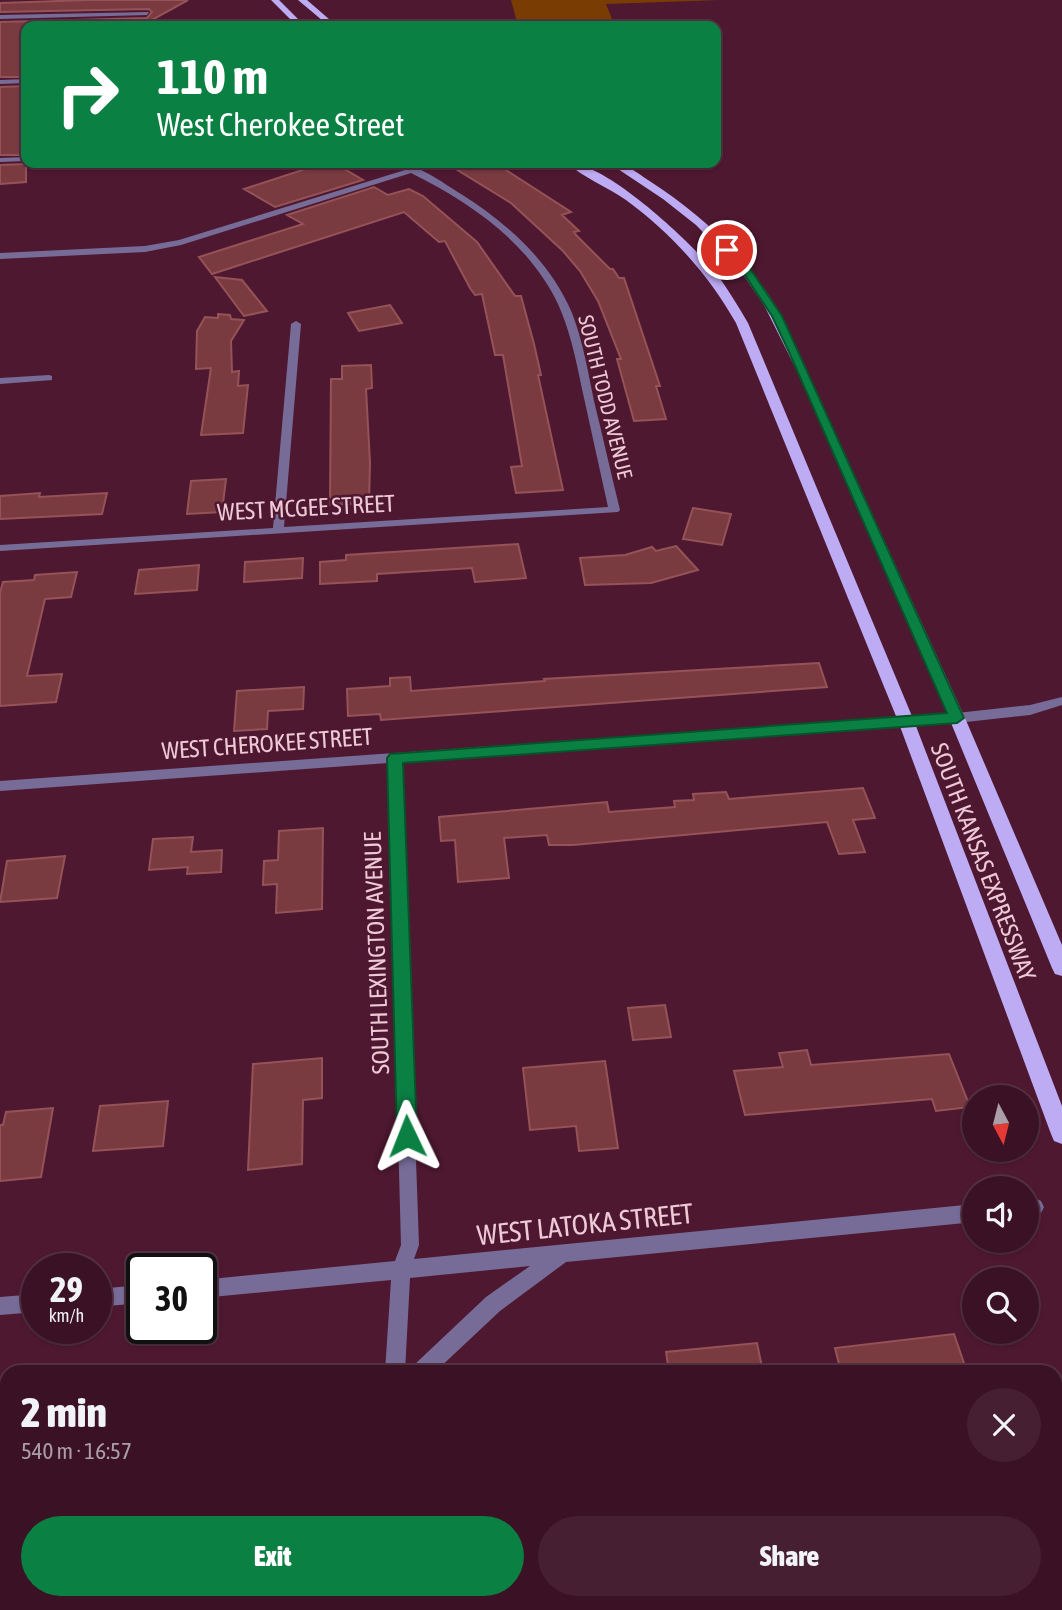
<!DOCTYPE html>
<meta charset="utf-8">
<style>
:root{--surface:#3b1225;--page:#462032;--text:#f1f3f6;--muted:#ac9ea7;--line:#543242;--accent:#0b8043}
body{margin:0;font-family:"Asap Condensed",sans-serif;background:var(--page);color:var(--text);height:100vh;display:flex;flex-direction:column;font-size:26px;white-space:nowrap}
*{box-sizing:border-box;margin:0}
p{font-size:23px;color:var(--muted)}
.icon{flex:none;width:38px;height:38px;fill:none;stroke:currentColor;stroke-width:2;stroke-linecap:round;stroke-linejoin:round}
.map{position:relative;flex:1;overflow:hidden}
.drawer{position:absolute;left:0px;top:1365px;width:1062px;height:245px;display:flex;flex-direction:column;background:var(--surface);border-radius:21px 21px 0 0;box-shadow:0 2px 5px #0004,0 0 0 2px var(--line)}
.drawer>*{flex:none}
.guide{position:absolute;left:21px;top:21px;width:700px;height:147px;border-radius:14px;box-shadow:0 2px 5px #0004,0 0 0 2px var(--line);background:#0b8043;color:#fff;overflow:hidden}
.needle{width:46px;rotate:173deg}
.buttons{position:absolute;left:962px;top:1085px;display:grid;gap:14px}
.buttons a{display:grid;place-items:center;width:77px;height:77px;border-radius:50%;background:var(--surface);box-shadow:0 2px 5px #0004,0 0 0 2px var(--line);font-size:35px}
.speed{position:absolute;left:21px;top:1253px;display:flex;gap:14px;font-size:35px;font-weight:700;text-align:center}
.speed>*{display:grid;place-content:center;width:91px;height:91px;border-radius:50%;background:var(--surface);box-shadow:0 2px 5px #0004,0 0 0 2px var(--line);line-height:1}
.speed small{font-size:18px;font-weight:400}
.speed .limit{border:4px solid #111;border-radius:10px;background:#fff;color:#111}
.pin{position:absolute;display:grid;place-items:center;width:60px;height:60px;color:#fff;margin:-30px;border:4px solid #fff;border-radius:50%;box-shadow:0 2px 7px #0007}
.me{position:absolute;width:77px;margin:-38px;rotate:358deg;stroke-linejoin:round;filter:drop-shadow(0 0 5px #0008)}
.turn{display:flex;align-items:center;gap:24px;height:147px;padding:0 21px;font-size:32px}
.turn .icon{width:91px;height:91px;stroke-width:2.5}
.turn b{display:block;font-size:49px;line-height:60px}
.round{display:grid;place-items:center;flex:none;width:74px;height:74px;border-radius:37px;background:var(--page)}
.head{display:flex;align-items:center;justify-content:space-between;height:119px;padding:0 21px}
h1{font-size:42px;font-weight:800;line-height:52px}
.cta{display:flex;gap:14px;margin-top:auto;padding:14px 21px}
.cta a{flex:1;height:80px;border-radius:42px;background:var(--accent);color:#fff;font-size:28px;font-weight:800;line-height:80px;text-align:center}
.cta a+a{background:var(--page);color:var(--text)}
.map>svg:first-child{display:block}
.green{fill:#793d04}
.building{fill:#793a40;stroke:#955358;stroke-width:2}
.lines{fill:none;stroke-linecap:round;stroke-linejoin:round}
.street{fill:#776c98;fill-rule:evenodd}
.primary{fill:#bdabf4;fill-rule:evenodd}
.route{fill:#0b8043;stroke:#07532c;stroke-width:2}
.labels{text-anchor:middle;stroke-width:5;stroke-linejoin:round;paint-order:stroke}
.far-street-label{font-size:21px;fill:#eec9d6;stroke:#4f1831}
.street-label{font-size:24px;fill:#eec9d6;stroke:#4f1831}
.near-street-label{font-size:28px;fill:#eec9d6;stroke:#4f1831}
</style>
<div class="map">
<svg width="1062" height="1610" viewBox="0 0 1062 1610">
<rect width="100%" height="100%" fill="#4f1831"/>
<path class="green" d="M 511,0 L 720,0 L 606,4 L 615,26 L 518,26 Z"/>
<path class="building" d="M 88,0 L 188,0 L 141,26 L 26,26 L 26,77 L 0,77 L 0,22 L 147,18 L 152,12 L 149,9 L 0,12 L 0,3 Z
M 26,86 L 26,155 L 0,155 L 0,87 Z
M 324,163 L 334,163 L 363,180 L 275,207 L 244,189 Z
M 446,163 L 495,163 L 571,212 L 562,215 L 579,231 L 574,232 L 576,235 L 610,269 L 613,269 L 619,278 L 624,278 L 660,386 L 656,386 L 666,419 L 634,421 L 617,359 L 621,359 L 598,301 L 580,271 L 563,251 L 511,203 Z
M 26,164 L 26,182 L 0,184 L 0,165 Z
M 374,187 L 388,195 L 409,189 L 423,196 L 477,242 L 515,296 L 521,296 L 534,344 L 541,375 L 538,375 L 563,490 L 516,493 L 511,467 L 522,466 L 503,355 L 495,355 L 482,294 L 475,295 L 470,288 L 445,241 L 439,242 L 404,212 L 212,274 L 199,257 L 303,224 L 287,215 Z
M 215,277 L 242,280 L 267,311 L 244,316 Z
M 390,305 L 402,323 L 359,331 L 348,313 Z
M 218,314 L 230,315 L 231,319 L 244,320 L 231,341 L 232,372 L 239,371 L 238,386 L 248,385 L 243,433 L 201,435 L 211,368 L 196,369 L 197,331 L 205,317 L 218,318 Z
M 371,365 L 372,388 L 366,389 L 370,463 L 369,503 L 330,505 L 331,379 L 342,379 L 342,366 Z
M 226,479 L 222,512 L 187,514 L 191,481 Z
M 40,493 L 39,497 L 107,493 L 102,514 L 0,519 L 0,496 Z
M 693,508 L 731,514 L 722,545 L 683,539 Z
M 518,544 L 526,578 L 475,582 L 472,568 L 377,574 L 377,581 L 320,584 L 320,562 L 346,560 L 346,555 Z
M 676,546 L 698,570 L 651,583 L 585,585 L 580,558 L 625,555 L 652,547 L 656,551 Z
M 303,558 L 302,578 L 244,582 L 245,562 Z
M 199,565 L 197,590 L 135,594 L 139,570 Z
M 77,572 L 71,597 L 45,599 L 27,676 L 62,674 L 56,702 L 0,706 L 0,593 L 3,582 L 34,580 L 35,575 Z
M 819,663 L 827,687 L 381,720 L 380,714 L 348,716 L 347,689 L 390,686 L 390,678 L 410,677 L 411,691 L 545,681 L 544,679 Z
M 304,687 L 303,709 L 268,711 L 267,729 L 234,731 L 237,691 Z
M 863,788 L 875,818 L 853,820 L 865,852 L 839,854 L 827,822 L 573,845 L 549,845 L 547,835 L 504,838 L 509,878 L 458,882 L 455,840 L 441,841 L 439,817 L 607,802 L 609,812 L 675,807 L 674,801 L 694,800 L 693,794 L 726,792 L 729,799 Z
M 323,828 L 322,909 L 276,913 L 277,884 L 263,885 L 264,861 L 278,860 L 279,831 Z
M 193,837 L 191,852 L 222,850 L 221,872 L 187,874 L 188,867 L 149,870 L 153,839 Z
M 65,856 L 57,898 L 0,902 L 7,861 Z
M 665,1005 L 671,1037 L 633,1040 L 628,1008 Z
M 807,1050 L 811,1065 L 949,1054 L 970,1107 L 936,1111 L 932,1099 L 745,1115 L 734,1071 L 783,1067 L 779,1053 Z
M 322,1058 L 322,1098 L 303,1100 L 302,1164 L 248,1170 L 253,1064 Z
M 605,1061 L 618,1148 L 579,1151 L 576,1126 L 530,1130 L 523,1068 Z
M 168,1101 L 163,1146 L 93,1151 L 100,1106 Z
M 53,1108 L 41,1177 L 0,1181 L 0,1125 L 3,1125 L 6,1112 Z
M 954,1334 L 967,1372 L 841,1372 L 835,1348 Z
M 757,1343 L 763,1372 L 669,1372 L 666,1352 Z"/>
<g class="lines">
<path class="street" d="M 149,12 L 147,15 L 0,19 L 0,15 Z
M 26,79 L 26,83 L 0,84 L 0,80 Z
M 26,157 L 26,161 L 0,162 L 0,158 Z
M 394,163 C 416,162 443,183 461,194 C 507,223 550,261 572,313 C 583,341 588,372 594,401 C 603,437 611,474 620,510 L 618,512 L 0,551 L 0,545 L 273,528 L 291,324 L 296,321 L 301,324 L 284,527 L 608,507 C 600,471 592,434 584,398 C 575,356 568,313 543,278 C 511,230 461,198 411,173 L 181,245 L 145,252 L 0,259 L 0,253 L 145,246 L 179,240 L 405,170 Z
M 49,375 L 52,376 L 52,380 L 0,384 L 0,378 Z
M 1062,697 L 1062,705 L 1030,715 L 957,723 L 402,762 L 419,1245 L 414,1259 L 975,1204 L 975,1222 L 566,1262 L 500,1311 L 435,1372 L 411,1372 L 414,1365 L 486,1297 L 530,1266 L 410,1278 L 405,1372 L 385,1372 L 391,1280 L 201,1298 L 201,1280 L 395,1261 L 401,1245 L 388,763 L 0,791 L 0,781 L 957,713 L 1030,705 Z
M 1035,1198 L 1041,1201 L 1044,1207 L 1041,1213 L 1027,1217 L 1027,1199 Z
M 142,1285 L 142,1303 L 96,1307 L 96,1289 Z
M 37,1294 L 37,1312 L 0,1315 L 0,1297 Z
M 232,1603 L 257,1603 L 254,1610 L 229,1610 Z"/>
<path class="primary" d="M 271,0 L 279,0 L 305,26 L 297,26 Z
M 298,0 L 307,0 L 337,26 L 329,26 Z
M 567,163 C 605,161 692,243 716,273 C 728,289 738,306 748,323 L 914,721 L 1062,1106 L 1062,1144 L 1054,1141 L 1051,1134 L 898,721 L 736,323 C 708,274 672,234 626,200 C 607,187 584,178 567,163 Z
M 609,163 C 624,162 635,171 648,180 C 703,215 750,260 783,318 L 965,718 L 1062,945 L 1062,976 L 1055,974 L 1052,968 L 949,718 L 797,371 L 764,305 L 740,270 L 696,225 L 663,199 Z"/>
</g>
<path class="route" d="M 727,247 L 749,267 L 782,316 L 964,718 L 957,723 L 403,763 L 417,1136 L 414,1143 L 407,1145 L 400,1143 L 397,1136 L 387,758 L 390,754 L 947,713 L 789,352 L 772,316 L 742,271 L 722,250 Z"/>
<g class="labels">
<g class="far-street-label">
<text transform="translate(605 397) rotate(76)" y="7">SOUTH TODD AVENUE</text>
</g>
<g class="street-label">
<text transform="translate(306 508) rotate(-3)" y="8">WEST MCGEE STREET</text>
<text transform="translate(267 744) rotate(-4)" y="8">WEST CHEROKEE STREET</text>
<text transform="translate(983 862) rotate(69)" y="8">SOUTH KANSAS EXPRESSWAY</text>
<text transform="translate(377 953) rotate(-92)" y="8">SOUTH LEXINGTON AVENUE</text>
</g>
<g class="near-street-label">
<text transform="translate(585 1224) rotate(-6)" y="10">WEST LATOKA STREET</text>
</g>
</g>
</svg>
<div class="buttons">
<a><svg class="needle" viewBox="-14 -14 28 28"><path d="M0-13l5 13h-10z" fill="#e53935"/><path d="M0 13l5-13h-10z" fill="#ac9ea7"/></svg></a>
<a><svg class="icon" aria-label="sound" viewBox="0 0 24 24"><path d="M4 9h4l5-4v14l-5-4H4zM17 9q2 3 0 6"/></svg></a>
<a><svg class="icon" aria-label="search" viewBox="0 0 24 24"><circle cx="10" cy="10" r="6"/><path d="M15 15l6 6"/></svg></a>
</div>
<div class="speed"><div>29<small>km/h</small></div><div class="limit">30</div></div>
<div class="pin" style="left:727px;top:250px;background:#d93025"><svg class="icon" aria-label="arrive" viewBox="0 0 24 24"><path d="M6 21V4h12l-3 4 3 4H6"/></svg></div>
<svg class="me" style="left:407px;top:1136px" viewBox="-20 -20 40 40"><path d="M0-17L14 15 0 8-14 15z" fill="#0b8043" stroke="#fff" stroke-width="4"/></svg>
<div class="guide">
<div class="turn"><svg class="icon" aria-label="right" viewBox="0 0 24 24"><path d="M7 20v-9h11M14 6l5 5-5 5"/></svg><div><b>110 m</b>West Cherokee Street</div></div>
</div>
<section class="drawer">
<div class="head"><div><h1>2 min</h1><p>540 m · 16:57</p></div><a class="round"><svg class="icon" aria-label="close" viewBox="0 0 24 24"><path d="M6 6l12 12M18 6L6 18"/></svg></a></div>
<div class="cta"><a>Exit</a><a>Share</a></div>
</section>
</div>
